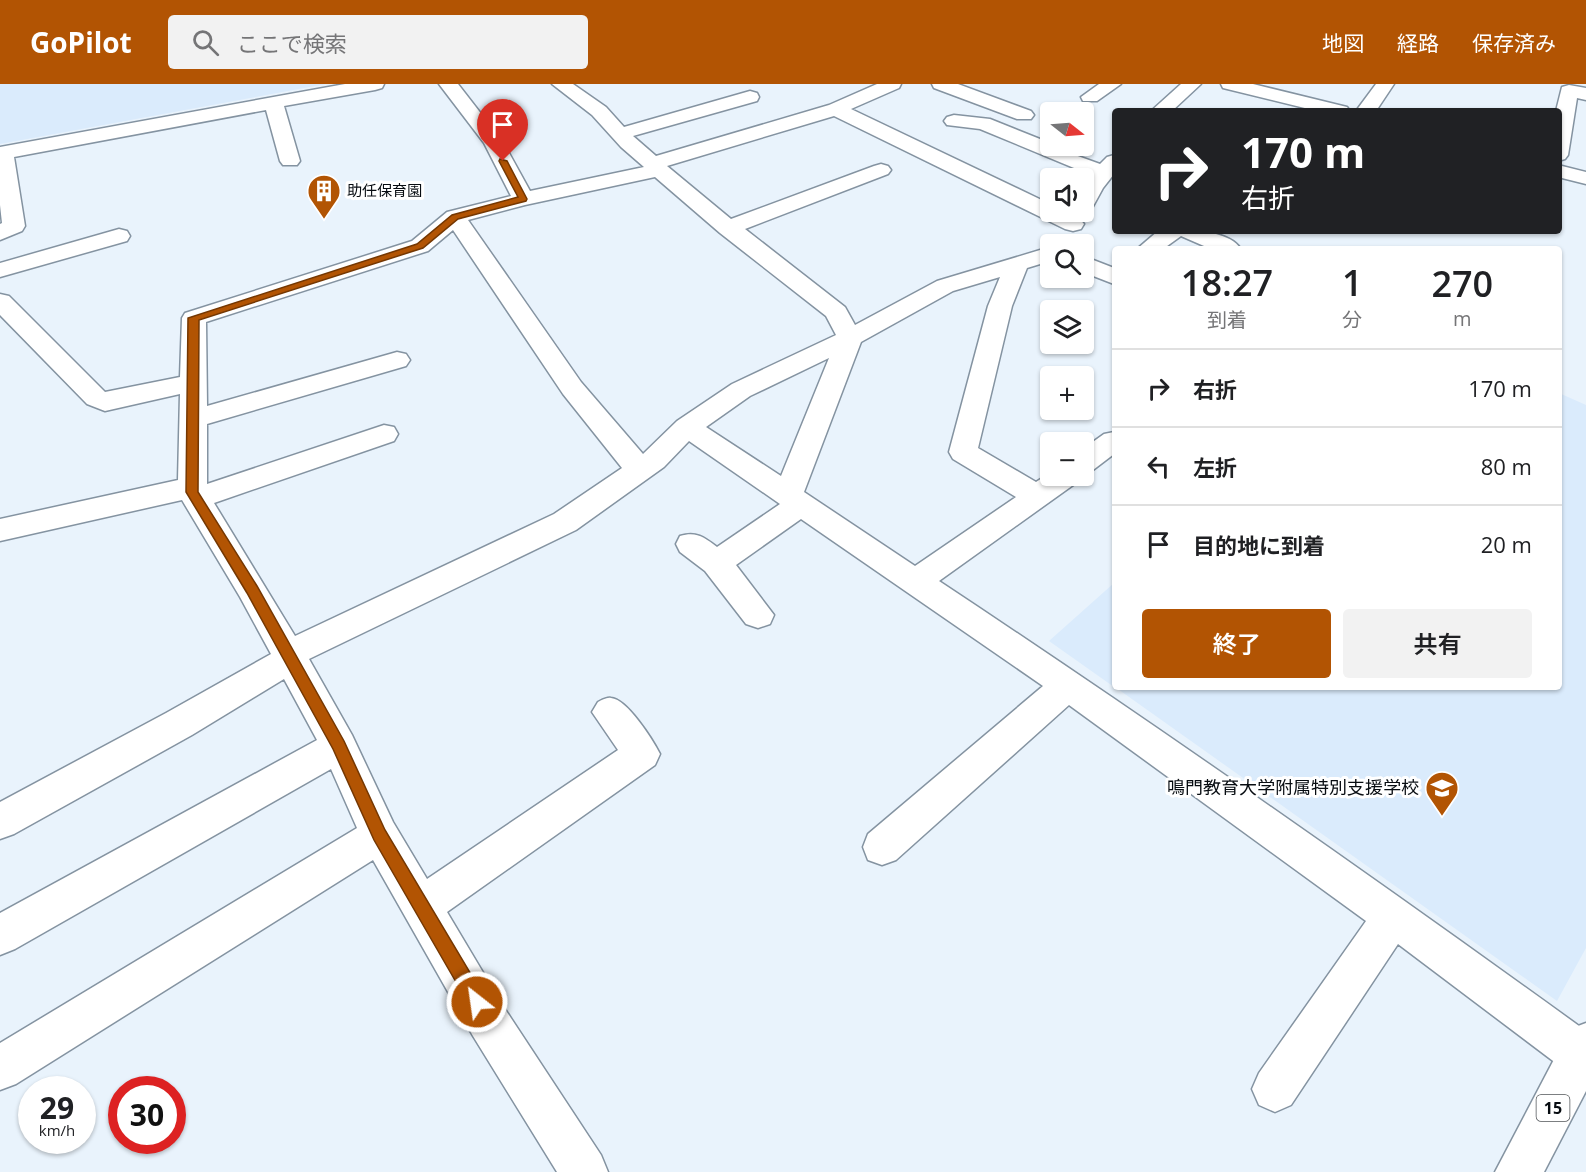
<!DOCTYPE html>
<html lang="ja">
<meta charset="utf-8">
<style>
:root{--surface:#fff;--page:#f2f2f2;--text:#202124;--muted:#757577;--line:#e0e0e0;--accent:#b25403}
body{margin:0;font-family:"Open Sans","Noto Sans JP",sans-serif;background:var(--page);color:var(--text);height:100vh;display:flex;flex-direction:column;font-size:22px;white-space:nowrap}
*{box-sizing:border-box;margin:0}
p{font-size:20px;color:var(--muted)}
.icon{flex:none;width:33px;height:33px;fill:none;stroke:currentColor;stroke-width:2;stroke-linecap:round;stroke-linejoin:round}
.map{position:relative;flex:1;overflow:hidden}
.side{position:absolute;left:1112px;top:162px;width:450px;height:444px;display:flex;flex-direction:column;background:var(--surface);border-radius:6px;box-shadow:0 2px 4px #0004}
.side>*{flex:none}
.hud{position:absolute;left:1112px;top:24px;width:450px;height:126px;border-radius:6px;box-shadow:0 2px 4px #0004;background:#202124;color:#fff;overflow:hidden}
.needle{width:39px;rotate:107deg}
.fabs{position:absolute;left:1040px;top:18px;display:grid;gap:12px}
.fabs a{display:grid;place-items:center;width:54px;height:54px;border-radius:6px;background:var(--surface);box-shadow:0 2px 4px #0004;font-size:30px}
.speed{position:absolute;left:18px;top:992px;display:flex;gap:12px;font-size:30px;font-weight:700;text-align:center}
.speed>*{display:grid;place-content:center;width:78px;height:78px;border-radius:50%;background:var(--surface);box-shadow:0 2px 4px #0004;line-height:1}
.speed small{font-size:15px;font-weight:400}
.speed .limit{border:9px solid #d22;background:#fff;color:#111}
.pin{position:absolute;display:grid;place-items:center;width:51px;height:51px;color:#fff;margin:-62px -26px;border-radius:50% 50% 50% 0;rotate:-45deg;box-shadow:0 0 6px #0007}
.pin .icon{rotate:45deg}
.me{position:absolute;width:66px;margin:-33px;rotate:330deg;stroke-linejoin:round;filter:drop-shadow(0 0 4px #0008)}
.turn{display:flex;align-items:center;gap:21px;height:126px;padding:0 30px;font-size:27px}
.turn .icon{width:78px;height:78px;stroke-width:2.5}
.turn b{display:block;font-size:42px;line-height:51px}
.eta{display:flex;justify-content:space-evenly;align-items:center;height:102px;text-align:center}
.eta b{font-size:36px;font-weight:600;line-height:42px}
.cta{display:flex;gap:12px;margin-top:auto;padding:12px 30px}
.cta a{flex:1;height:69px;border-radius:6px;background:var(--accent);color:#fff;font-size:24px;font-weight:600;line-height:69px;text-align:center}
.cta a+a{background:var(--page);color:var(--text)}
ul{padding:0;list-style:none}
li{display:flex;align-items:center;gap:18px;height:78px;padding:0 30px;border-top:2px solid var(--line)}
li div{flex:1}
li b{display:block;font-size:22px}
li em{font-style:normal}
header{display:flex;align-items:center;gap:36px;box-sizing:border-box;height:84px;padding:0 30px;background:var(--accent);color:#fff}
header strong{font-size:28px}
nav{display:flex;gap:33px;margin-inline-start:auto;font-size:21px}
.search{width:420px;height:54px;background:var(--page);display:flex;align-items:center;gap:15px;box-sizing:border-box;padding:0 21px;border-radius:6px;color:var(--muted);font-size:22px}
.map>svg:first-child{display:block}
.built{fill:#daebfc}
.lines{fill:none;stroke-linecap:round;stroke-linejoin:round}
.minor-casing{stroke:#8493a1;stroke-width:3}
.primary-casing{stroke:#8493a1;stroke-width:3}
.minor{fill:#fff;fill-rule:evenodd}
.primary{fill:#fff;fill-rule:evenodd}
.route{fill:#b25403;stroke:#743702;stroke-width:1.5}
.labels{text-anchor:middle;stroke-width:6;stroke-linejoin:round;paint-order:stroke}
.far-poi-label{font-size:15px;fill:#070c11;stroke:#fff;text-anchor:start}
.shield{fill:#fff;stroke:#515558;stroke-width:1.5}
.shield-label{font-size:16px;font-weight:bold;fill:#070c11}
.poi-label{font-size:18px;fill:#070c11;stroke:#fff;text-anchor:end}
</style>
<header>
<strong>GoPilot</strong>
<div class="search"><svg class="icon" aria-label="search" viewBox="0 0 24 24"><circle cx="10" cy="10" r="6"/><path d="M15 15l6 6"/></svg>ここで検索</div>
<nav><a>地図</a><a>経路</a><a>保存済み</a></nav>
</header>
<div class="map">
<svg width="1586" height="1088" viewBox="0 0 1586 1088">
<rect width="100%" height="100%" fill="#e9f3fc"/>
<path class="built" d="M 0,0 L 326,0 L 0,60 Z
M 1559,309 L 1586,321 L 1586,864 L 1557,917 L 1115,603 L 1558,603 Z
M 1114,499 L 1114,603 L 1049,557 Z"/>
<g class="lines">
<g class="minor-casing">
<path id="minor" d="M 345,0 L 384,0 L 382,4 L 375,6 L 284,22 L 300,77 L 297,81 L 283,81 L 280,77 L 266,26 L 14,73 L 25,142 L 22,147 L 0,156 L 0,140 L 2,139 L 0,121 L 0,63 Z
M 439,0 L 458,0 L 503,58 L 530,107 L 644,83 L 621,63 L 592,31 L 552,0 L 573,0 L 606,23 L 624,43 L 750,7 L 757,9 L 759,13 L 757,17 L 633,52 L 656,72 L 829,21 L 877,0 L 901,0 L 899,4 L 851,25 L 1050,120 L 1050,128 C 1063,128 1076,129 1084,140 L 1081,145 L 1073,147 L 1065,145 L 834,32 L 667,82 L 731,135 L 874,82 L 881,80 L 888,82 L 891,86 L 888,90 L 745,145 L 845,223 L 855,241 L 937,197 L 1050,163 L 1050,177 L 1027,184 L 1012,222 L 978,364 L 1036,398 L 1050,389 L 1050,392 L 1080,392 L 1076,399 L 939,497 C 1158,642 1373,793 1586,947 L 1586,990 L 1581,992 L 1565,986 L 1398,860 L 1291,1021 L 1275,1028 L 1259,1021 L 1252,1005 L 1259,989 L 1366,837 L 1069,621 L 896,776 L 882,781 L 868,776 L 863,763 L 868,750 L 1043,602 L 801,435 L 736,481 L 774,531 L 770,540 L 758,544 L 746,540 L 705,487 L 680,468 L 676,460 L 680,452 C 696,447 704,453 717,463 L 780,420 L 689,357 L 664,383 L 576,446 L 309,575 L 352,651 L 393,738 L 427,795 L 618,666 L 592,628 L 598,618 C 602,616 607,613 611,614 C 627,615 653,656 660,670 L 655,681 L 447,828 L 503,922 L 601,1071 L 608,1088 L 557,1088 L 473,952 L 373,776 L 16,1000 L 0,1006 L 0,959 L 357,744 L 331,685 L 15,865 L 0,871 L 0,829 L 317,656 L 284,595 L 192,651 L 14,750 L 0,755 L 0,718 L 166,629 L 271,570 L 240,513 L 182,416 L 0,457 L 0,435 L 178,396 L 180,310 L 105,327 L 87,320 L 0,231 L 0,210 L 9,212 L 105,308 L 180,293 L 182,234 L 185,229 L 412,157 L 447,128 L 511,112 L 484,59 ZM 655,93 L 720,149 L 826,232 L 836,251 L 732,300 L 677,337 L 643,370 L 581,298 L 468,136 L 525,121 ZM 453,146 L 563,310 L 622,384 L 554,430 L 295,552 L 214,419 L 394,357 L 398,350 L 394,343 L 384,341 L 207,400 L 207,340 L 406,282 L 410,276 L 406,270 L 397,268 L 207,322 L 206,238 L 428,167 ZM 1000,193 L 988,222 L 949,368 L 953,375 L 1016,413 L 915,482 L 804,408 L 861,258 L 953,207 ZM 829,274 L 781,392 L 706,343 L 750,312 Z
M 932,0 L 958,0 L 1031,27 L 1034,31 L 1031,35 L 1017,35 L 934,4 Z
M 1099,0 L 1121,0 L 1097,17 L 1083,17 L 1081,13 Z
M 1181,0 L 1201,0 L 1172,27 L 1151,27 Z
M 1221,0 L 1253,0 L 1347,23 L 1350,27 L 1317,27 L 1223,4 Z
M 1376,0 L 1394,0 L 1376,27 L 1356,27 Z
M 1569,1 L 1586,4 L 1586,16 L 1577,14 L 1568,71 L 1565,75 L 1558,77 L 1558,27 L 1556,27 L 1562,3 Z
M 954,31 L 990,35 L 1050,59 L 1050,62 L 1100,80 L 1107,73 L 1114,71 L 1114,90 L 1103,104 L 1091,126 L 1083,127 L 1083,101 L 1091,91 L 980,45 L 947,41 L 944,37 L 947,33 Z
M 1558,81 L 1586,88 L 1586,100 L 1558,93 Z
M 119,145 L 127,147 L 130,152 L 127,157 L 0,193 L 0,179 Z
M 1158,147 C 1182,147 1226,143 1241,165 L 1211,165 L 1181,152 L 1163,165 L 1137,165 Z
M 1083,172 L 1114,184 L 1114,200 L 1083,188 Z
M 1114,348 L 1114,370 L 1093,386 L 1083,389 L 1083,365 L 1104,350 Z"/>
</g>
<g class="primary-casing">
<path id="primary" d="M 1586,939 L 1586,1007 L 1544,1088 L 1495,1088 L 1570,945 Z"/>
</g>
<use href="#minor" class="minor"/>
<use href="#primary" class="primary"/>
</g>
<path class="route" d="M 500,75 L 507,77 L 527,115 L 526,117 L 458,135 L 423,164 L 199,236 L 198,408 L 257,502 L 344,657 L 385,746 L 484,912 L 486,918 L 484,924 L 477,927 L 471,924 L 374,756 L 333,665 L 247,509 L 186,408 L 188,234 L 417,160 L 452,131 L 518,113 L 499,77 Z"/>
<defs>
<g id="building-pin" transform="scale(1.725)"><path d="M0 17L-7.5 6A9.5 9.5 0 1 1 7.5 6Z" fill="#b25403" stroke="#fff"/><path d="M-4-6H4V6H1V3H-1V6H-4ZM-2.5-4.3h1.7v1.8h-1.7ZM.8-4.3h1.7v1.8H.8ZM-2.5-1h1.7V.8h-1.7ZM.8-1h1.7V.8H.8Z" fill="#fff"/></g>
<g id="school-pin" transform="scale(1.725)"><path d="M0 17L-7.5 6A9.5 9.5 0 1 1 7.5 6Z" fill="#b25403" stroke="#fff"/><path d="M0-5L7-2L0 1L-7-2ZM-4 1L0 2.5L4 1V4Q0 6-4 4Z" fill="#fff"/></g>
</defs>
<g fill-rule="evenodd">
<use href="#building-pin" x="324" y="107"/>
<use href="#school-pin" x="1442" y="704"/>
</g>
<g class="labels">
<g class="far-poi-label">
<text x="347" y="112">助任保育園</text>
</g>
<rect class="shield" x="1536.5" y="1011" width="33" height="26" rx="4.5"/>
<g class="shield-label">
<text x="1553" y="1030">15</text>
</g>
<g class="poi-label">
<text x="1419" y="710">鳴門教育大学附属特別支援学校</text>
</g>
</g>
</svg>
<div class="fabs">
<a><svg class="needle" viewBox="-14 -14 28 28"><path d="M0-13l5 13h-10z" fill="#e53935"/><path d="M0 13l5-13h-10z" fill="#757577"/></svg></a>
<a><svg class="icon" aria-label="sound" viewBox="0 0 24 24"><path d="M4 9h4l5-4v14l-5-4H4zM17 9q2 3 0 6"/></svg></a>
<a><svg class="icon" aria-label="search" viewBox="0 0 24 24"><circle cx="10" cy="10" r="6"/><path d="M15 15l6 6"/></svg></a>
<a><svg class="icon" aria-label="layers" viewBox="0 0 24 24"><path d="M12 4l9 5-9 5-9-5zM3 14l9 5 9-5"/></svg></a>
<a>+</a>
<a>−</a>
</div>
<div class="speed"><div>29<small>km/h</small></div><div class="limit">30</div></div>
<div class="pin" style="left:503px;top:77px;background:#d93025"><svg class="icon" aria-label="arrive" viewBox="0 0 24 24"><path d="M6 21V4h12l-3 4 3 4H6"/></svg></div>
<svg class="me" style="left:477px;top:918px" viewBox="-20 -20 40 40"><circle r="17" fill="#b25403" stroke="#fff" stroke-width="3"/><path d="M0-11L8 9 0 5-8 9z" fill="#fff"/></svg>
<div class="hud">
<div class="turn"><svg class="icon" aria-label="right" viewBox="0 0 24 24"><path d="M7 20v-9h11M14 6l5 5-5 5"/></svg><div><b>170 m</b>右折</div></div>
</div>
<section class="side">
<div class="eta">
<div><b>18:27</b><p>到着</p></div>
<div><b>1</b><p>分</p></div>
<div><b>270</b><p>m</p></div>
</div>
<ul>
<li><svg class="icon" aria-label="right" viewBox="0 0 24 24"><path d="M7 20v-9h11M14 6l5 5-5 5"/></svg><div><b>右折</b></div><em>170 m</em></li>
<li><svg class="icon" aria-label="left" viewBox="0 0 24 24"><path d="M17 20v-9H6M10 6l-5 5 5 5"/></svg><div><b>左折</b></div><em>80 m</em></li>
<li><svg class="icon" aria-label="arrive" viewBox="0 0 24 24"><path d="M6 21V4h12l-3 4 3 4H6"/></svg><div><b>目的地に到着</b></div><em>20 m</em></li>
</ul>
<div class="cta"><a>終了</a><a>共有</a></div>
</section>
</div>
